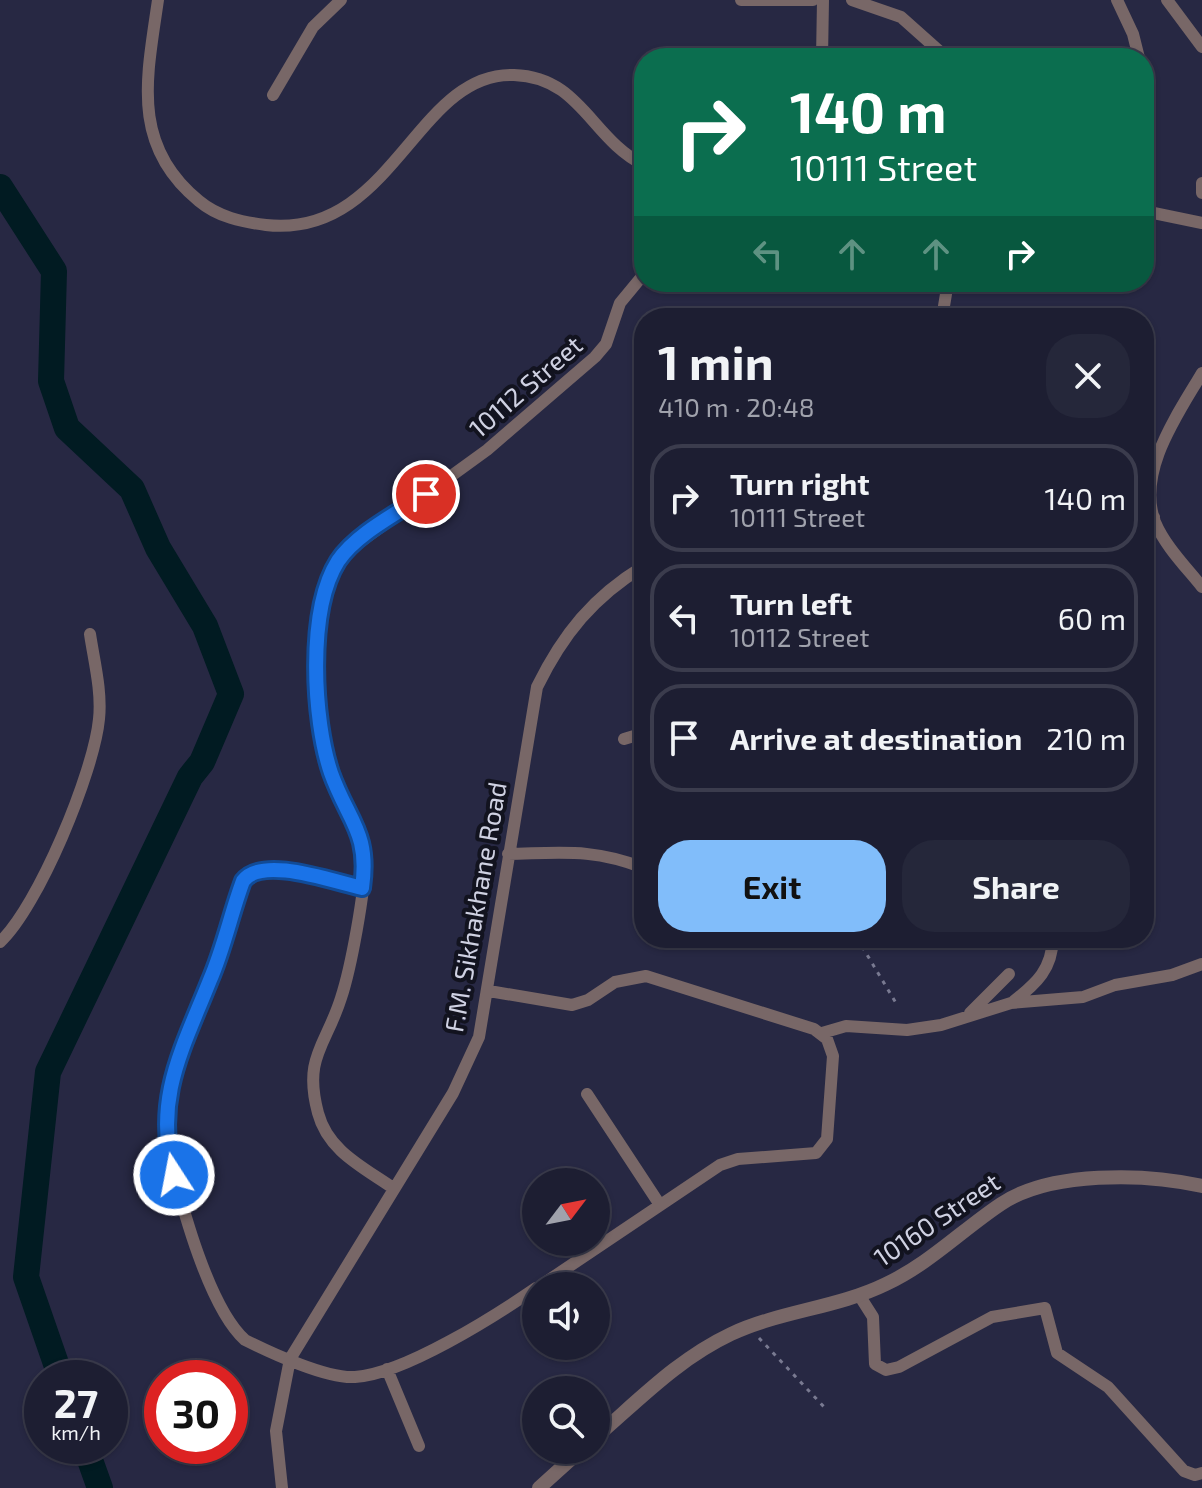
<!DOCTYPE html>
<meta charset="utf-8">
<style>
:root{--surface:#1d1e32;--page:#25273a;--text:#f1f3f6;--muted:#a0a2ac;--line:#3b3c4d;--accent:#81bdfa}
body{margin:0;font-family:"Exo 2",sans-serif;background:var(--page);color:var(--text);height:100vh;display:flex;flex-direction:column;font-size:30px;white-space:nowrap}
*{box-sizing:border-box;margin:0}
p{font-size:26px;color:var(--muted)}
.icon{flex:none;width:44px;height:44px;fill:none;stroke:currentColor;stroke-width:2;stroke-linecap:round;stroke-linejoin:round}
.map{position:relative;flex:1;overflow:hidden}
.sheet{position:absolute;left:634px;top:308px;width:520px;height:640px;display:flex;flex-direction:column;background:var(--surface);border-radius:32px;box-shadow:0 2px 6px #0004,0 0 0 2px var(--line)}
.sheet>*{flex:none}
.guide{position:absolute;left:634px;top:48px;width:520px;height:244px;border-radius:32px;box-shadow:0 2px 6px #0004,0 0 0 2px var(--line);background:#0b6e4f;color:#fff;overflow:hidden}
.needle{width:52px;rotate:58deg}
.buttons{position:absolute;left:522px;top:1168px;display:grid;gap:16px}
.buttons a{display:grid;place-items:center;width:88px;height:88px;border-radius:50%;background:var(--surface);box-shadow:0 2px 6px #0004,0 0 0 2px var(--line);font-size:40px}
.speed{position:absolute;left:24px;top:1360px;display:flex;gap:16px;font-size:40px;font-weight:700;text-align:center}
.speed>*{display:grid;place-content:center;width:104px;height:104px;border-radius:50%;background:var(--surface);box-shadow:0 2px 6px #0004,0 0 0 2px var(--line);line-height:1}
.speed small{font-size:20px;font-weight:400}
.speed .limit{border:12px solid #d22;background:#fff;color:#111}
.pin{position:absolute;display:grid;place-items:center;width:68px;height:68px;color:#fff;margin:-34px;border:4px solid #fff;border-radius:50%;box-shadow:0 2px 8px #0007}
.me{position:absolute;width:88px;margin:-44px;rotate:349deg;stroke-linejoin:round;filter:drop-shadow(0 0 6px #0008)}
.turn{display:flex;align-items:center;gap:28px;height:168px;padding:0 24px;font-size:36px}
.turn .icon{width:104px;height:104px;stroke-width:2.5}
.turn b{display:block;font-size:56px;line-height:68px}
.lanes{display:flex;align-items:center;height:76px;padding:0 24px;background:#0003;justify-content:center;gap:40px;direction:ltr}
.lanes .off{opacity:.35}
.round{display:grid;place-items:center;flex:none;width:84px;height:84px;border-radius:32px;background:var(--page)}
.head{display:flex;align-items:center;justify-content:space-between;height:136px;padding:0 24px}
h1{font-size:48px;font-weight:700;line-height:60px}
.cta{display:flex;gap:16px;margin-top:auto;padding:16px 24px}
.cta a{flex:1;height:92px;border-radius:32px;background:var(--accent);color:#111;font-size:32px;font-weight:700;line-height:92px;text-align:center}
.cta a+a{background:var(--page);color:var(--text)}
ul{padding:0;list-style:none}
li{display:flex;align-items:center;gap:24px;height:108px;margin:0 16px 12px;padding:0 8px;border:4px solid var(--line);border-radius:32px}
li div{flex:1}
li b{display:block;font-size:30px}
li em{font-style:normal}
.map>svg:first-child{display:block}
.lines{fill:none;stroke-linecap:round;stroke-linejoin:round}
.river{stroke:#011b22;stroke-width:26}
.path{stroke:#797a91;stroke-width:3;stroke-dasharray:4 6;stroke-linecap:butt}
.minor{stroke:#786767;stroke-width:12}
.tertiary{stroke:#786767;stroke-width:14}
.route-casing{stroke:#114b97;stroke-width:20}
.route{stroke:#1a73e8;stroke-width:14}
.labels{text-anchor:middle;stroke-width:8;stroke-linejoin:round;paint-order:stroke}
.street-label{font-size:26px;fill:#cfd1e2;stroke:#12131f}
</style>
<div class="map">
<svg width="1202" height="1488" viewBox="0 0 1202 1488">
<rect width="100%" height="100%" fill="#272843"/>
<g class="lines">
<path class="river" d="M 0,187 L 54,271 L 51,381 L 67,428 L 132,489 L 158,548 L 205,626 L 231,694 L 202,762 L 190,777 L 48,1072 L 26,1277 L 61,1378
M 85,1446 L 100,1488"/>
<path class="path" d="M 857,938 L 896,1003
M 759,1338 L 826,1409"/>
<path class="minor" d="M 158,0 C 147,77 130,145 199,201 C 218,217 242,222 266,225 C 393,239 416,71 514,75 C 581,77 591,139 644,165
M 741,0 L 813,0
M 852,0 L 901,17 L 947,58
M 1117,0 L 1133,34 L 1139,58
M 1167,0 L 1202,47
M 822,58 L 823,0
M 1144,91 L 1148,127 L 1144,138
M 273,95 L 313,27 L 341,0
M 1202,183 L 1202,193
M 1144,211 L 1202,223
M 942,318 L 948,282
M 1202,373 C 1178,414 1136,472 1155,522 C 1165,546 1186,567 1202,587
M 1144,536 L 1154,517
M 624,739 L 644,733
M 508,854 C 562,853 592,848 644,868
M 362,888 L 276,869 L 262,869 L 248,874 C 232,896 228,929 219,955 C 196,1022 160,1079 168,1153 C 181,1202 208,1307 245,1340 C 271,1353 327,1379 355,1377 C 404,1374 495,1316 536,1288
M 0,942 C 38,907 94,772 99,719 C 102,691 94,661 90,634
M 489,991 L 572,1005 L 588,1000 L 615,982 L 646,976 L 814,1029 L 827,1039 L 833,1056 L 827,1139 L 816,1153 L 738,1159 L 720,1165 L 540,1286
M 1014,1001 C 1037,983 1052,969 1053,938
M 970,1013 L 1009,974
M 822,1033 L 846,1026 L 907,1030 L 941,1025 L 1011,1003 L 1083,997 L 1115,985 L 1172,975 L 1202,964
M 587,1094 L 660,1205
M 393,1188 C 363,1167 328,1151 318,1113 C 303,1057 326,1046 341,998 C 351,968 365,892 365,861 C 366,832 345,808 335,782 C 313,724 304,604 345,553 L 487,450 L 595,357 L 606,344 L 620,303 L 644,274
M 859,1295 L 873,1317 L 875,1364 L 886,1370 L 899,1367 L 992,1317 L 1045,1308 L 1057,1353 L 1108,1387 L 1184,1471 L 1195,1475 L 1202,1473
M 387,1369 L 419,1446
M 282,1488 L 276,1431 L 290,1359 L 453,1093 L 479,1037 L 537,687 C 563,634 593,597 644,566"/>
<path class="tertiary" d="M 596,1437 C 639,1400 678,1359 731,1334 C 780,1311 837,1308 886,1284 C 929,1264 962,1230 1001,1204 C 1050,1171 1145,1173 1202,1186
M 539,1488 L 581,1450"/>
</g>
<g class="lines">
<g class="route-casing">
<path id="route" d="M 174,1175 C 153,1099 183,1048 210,980 C 224,948 231,913 243,881 C 262,855 334,882 362,888 C 370,832 348,821 331,773 C 313,720 307,610 338,561 C 357,533 398,513 426,494"/>
</g>
<use href="#route" class="route"/>
</g>
<g class="labels">
<g class="street-label">
<text transform="translate(526 387) rotate(-41)" y="9">10112 Street</text>
<text transform="translate(476 907) rotate(-80)" y="9">F.M. Sikhakhane Road</text>
<text transform="translate(937 1220) rotate(-34)" y="9">10160 Street</text>
</g>
</g>
</svg>
<div class="buttons">
<a><svg class="needle" viewBox="-14 -14 28 28"><path d="M0-13l5 13h-10z" fill="#e53935"/><path d="M0 13l5-13h-10z" fill="#a0a2ac"/></svg></a>
<a><svg class="icon" aria-label="sound" viewBox="0 0 24 24"><path d="M4 9h4l5-4v14l-5-4H4zM17 9q2 3 0 6"/></svg></a>
<a><svg class="icon" aria-label="search" viewBox="0 0 24 24"><circle cx="10" cy="10" r="6"/><path d="M15 15l6 6"/></svg></a>
</div>
<div class="speed"><div>27<small>km/h</small></div><div class="limit">30</div></div>
<div class="pin" style="left:426px;top:494px;background:#d93025"><svg class="icon" aria-label="arrive" viewBox="0 0 24 24"><path d="M6 21V4h12l-3 4 3 4H6"/></svg></div>
<svg class="me" style="left:174px;top:1175px" viewBox="-20 -20 40 40"><circle r="17" fill="#1a73e8" stroke="#fff" stroke-width="3"/><path d="M0-11L8 9 0 5-8 9z" fill="#fff"/></svg>
<div class="guide">
<div class="turn"><svg class="icon" aria-label="right" viewBox="0 0 24 24"><path d="M7 20v-9h11M14 6l5 5-5 5"/></svg><div><b>140 m</b>10111 Street</div></div>
<div class="lanes"><svg class="icon off" aria-label="left" viewBox="0 0 24 24"><path d="M17 20v-9H6M10 6l-5 5 5 5"/></svg><svg class="icon off" aria-label="ahead" viewBox="0 0 24 24"><path d="M12 20V5M6 11l6-6 6 6"/></svg><svg class="icon off" aria-label="ahead" viewBox="0 0 24 24"><path d="M12 20V5M6 11l6-6 6 6"/></svg><svg class="icon" aria-label="right" viewBox="0 0 24 24"><path d="M7 20v-9h11M14 6l5 5-5 5"/></svg></div>
</div>
<section class="sheet">
<div class="head"><div><h1>1 min</h1><p>410 m · 20:48</p></div><a class="round"><svg class="icon" aria-label="close" viewBox="0 0 24 24"><path d="M6 6l12 12M18 6L6 18"/></svg></a></div>
<ul>
<li><svg class="icon" aria-label="right" viewBox="0 0 24 24"><path d="M7 20v-9h11M14 6l5 5-5 5"/></svg><div><b>Turn right</b><p>10111 Street</p></div><em>140 m</em></li>
<li><svg class="icon" aria-label="left" viewBox="0 0 24 24"><path d="M17 20v-9H6M10 6l-5 5 5 5"/></svg><div><b>Turn left</b><p>10112 Street</p></div><em>60 m</em></li>
<li><svg class="icon" aria-label="arrive" viewBox="0 0 24 24"><path d="M6 21V4h12l-3 4 3 4H6"/></svg><div><b>Arrive at destination</b></div><em>210 m</em></li>
</ul>
<div class="cta"><a>Exit</a><a>Share</a></div>
</section>
</div>
